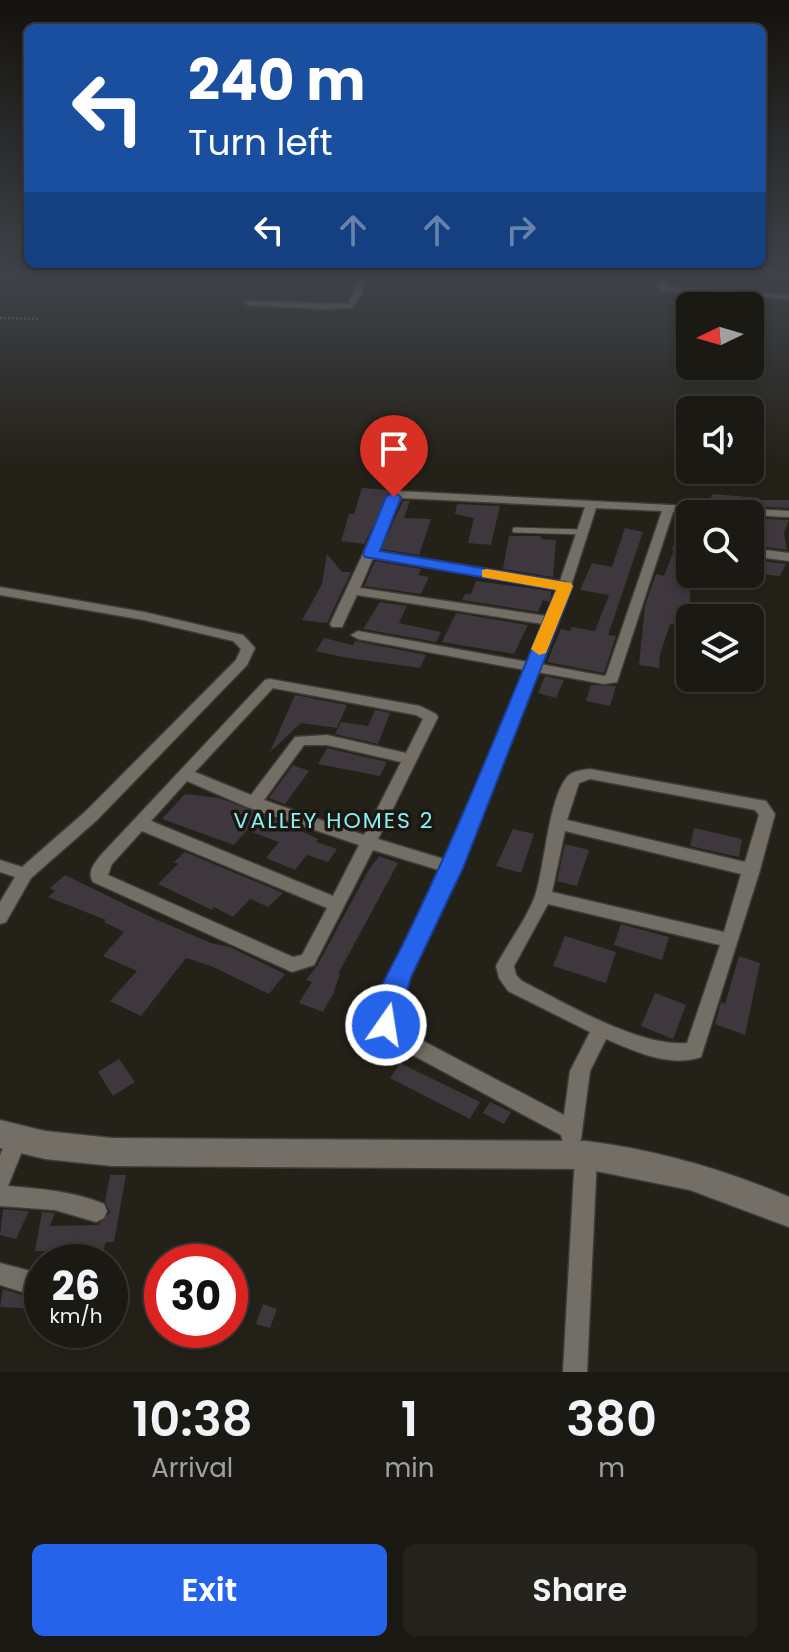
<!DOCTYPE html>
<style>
:root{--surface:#1b1913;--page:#24221c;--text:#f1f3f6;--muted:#a0a0a0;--line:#393833;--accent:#2563eb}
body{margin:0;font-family:Poppins,sans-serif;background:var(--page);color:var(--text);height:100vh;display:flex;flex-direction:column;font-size:30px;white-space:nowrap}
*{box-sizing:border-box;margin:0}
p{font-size:26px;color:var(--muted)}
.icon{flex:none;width:44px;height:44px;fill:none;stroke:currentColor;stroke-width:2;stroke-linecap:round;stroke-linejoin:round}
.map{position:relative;height:1372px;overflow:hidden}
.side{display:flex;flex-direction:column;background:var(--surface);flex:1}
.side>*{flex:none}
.banner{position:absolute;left:24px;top:24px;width:742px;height:244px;border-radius:12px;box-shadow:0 4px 12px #0003,0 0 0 2px var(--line);background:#1a4fa0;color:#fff;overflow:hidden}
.needle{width:52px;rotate:265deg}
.buttons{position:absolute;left:676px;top:292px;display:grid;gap:16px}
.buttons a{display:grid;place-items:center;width:88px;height:88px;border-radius:12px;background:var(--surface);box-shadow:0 4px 12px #0003,0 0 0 2px var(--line);font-size:40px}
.speed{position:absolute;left:24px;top:1244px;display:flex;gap:16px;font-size:40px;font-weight:700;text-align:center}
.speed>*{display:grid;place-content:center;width:104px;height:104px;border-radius:50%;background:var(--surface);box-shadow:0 4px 12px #0003,0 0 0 2px var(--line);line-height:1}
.speed small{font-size:20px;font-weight:400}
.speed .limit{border:12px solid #d22;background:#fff;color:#111}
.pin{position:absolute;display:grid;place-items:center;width:68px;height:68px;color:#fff;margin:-82px -34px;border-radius:50% 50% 50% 0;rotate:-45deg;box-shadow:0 0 8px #0007}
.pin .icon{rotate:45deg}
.me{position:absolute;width:88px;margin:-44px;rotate:13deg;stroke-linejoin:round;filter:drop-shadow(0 0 6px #0008)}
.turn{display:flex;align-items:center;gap:28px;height:168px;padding:0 32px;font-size:36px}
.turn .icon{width:104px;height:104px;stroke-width:2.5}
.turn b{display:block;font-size:56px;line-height:68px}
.lanes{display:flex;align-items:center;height:76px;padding:0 32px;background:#0003;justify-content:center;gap:40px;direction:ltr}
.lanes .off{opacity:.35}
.eta{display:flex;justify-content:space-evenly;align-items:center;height:136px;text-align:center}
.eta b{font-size:48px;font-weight:600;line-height:56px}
.primary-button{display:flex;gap:16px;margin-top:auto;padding:16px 32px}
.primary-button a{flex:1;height:92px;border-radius:12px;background:var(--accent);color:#fff;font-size:32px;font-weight:600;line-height:92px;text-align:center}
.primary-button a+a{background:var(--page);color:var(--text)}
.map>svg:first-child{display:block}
.building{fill:#3e373d}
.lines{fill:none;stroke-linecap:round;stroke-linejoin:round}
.service-casing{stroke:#3f3c37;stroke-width:7}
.minor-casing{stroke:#3f3c37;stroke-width:3}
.secondary-casing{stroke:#3f3c37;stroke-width:3}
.path{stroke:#87857f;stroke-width:2;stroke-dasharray:2 2;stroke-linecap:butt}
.service{stroke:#736f66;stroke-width:5}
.minor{fill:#736f66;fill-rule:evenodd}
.secondary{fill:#736f66;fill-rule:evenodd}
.route{fill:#2563eb;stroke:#184099;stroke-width:2}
.slow{fill:#f59e0b}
.labels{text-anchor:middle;stroke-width:7;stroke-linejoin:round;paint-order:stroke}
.neighbourhood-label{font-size:22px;letter-spacing:2px;fill:#87f2f6;stroke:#1b1710}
</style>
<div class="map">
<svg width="789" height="1372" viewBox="0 0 789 1372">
<rect width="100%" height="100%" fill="#242119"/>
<path class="building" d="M 362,488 L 392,490 L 364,544 L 341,541 L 349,514 L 354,514 Z
M 713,494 L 759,498 L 760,500 L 789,500 L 789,508 L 707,504 Z
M 403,501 L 410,501 L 404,518 L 431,519 L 419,555 L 381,549 Z
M 457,504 L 500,506 L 491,545 L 468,543 L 474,518 L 455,514 Z
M 690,516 L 690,627 L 670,624 L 660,654 L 659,668 L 639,665 L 645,605 L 656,574 L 664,576 L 674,550 L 671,550 Z
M 750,518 L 789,520 L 784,533 L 787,550 L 750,545 Z
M 625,528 L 643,532 L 608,635 L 616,636 L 604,673 L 547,662 L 561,629 L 570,631 L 572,627 L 595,631 L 609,595 L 580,590 L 592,563 L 612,567 Z
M 509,536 L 541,536 L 541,539 L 556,540 L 553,577 L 503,569 Z
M 327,554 L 342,572 L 351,572 L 327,623 L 302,620 L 322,584 Z
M 750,559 L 786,564 L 780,576 L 769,575 L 750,571 Z
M 375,561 L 421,569 L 418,575 L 429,577 L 421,594 L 364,586 Z
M 476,581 L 551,591 L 551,598 L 549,602 L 543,600 L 538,612 L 462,600 L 465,594 L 471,594 Z
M 380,602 L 407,606 L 399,623 L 441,632 L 436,642 L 363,629 Z
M 456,613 L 528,625 L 514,654 L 442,642 Z
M 324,638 L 353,645 L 355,641 L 426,655 L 420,668 L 342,657 L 316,651 Z
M 545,676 L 564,680 L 556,698 L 538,693 Z
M 591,685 L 616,686 L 610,706 L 586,701 Z
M 295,695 L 347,705 L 337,728 L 301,723 L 270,752 Z
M 375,710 L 390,713 L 378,744 L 335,734 L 341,722 L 368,726 Z
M 327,748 L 387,762 L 380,776 L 318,764 Z
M 293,765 L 309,771 L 285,804 L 269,798 Z
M 185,794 L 219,798 L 303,829 L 301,831 L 318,839 L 316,842 L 337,849 L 328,862 L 307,855 L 295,870 L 266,858 L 279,842 L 247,830 L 234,845 L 162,819 Z
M 694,828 L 742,839 L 739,857 L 690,846 Z
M 513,829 L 534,834 L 521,873 L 496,866 Z
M 565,844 L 589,850 L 577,886 L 557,881 Z
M 185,852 L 283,893 L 268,907 L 250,899 L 233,917 L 214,907 L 212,910 L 158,884 L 178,864 L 174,862 Z
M 379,856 L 398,863 L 338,974 L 340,974 L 333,994 L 323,1012 L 299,1003 L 312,982 L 306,980 L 317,966 L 368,871 Z
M 65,875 L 155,919 L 211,943 L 230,947 L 285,974 L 269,994 L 211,966 L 186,958 L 141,1016 L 110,1001 L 137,971 L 103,956 L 124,932 L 104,922 L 106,920 L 48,897 L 55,891 L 50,888 Z
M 621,924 L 669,937 L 662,960 L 614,945 Z
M 565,936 L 616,952 L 606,983 L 553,966 Z
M 739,956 L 760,963 L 745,1035 L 715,1024 L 721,1002 L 725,1004 Z
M 655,993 L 686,1005 L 673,1039 L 641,1026 Z
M 119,1059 L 135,1082 L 113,1096 L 98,1072 Z
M 400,1063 L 480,1102 L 470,1119 L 390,1078 Z
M 490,1102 L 511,1112 L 504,1124 L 483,1113 Z
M 110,1175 L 126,1175 L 114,1242 L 106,1242 L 100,1262 L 43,1262 L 47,1251 L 35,1251 L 42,1212 L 55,1213 L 50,1226 L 98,1225 L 110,1212 L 105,1201 Z
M 3,1209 L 29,1211 L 16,1239 L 0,1235 Z
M 3,1289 L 41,1301 L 39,1309 L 0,1307 Z
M 263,1304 L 277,1309 L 270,1328 L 256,1324 Z"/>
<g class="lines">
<g class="service-casing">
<path id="service" d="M 515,530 L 582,532"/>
</g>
<g class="minor-casing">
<path id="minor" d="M 357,274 L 365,274 L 362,293 L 352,308 L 321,309 L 248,305 L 244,303 L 248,301 L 347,304 L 354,293 Z
M 656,274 L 664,274 L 666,287 L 789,295 L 789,299 L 662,291 L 658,289 Z
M 397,491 L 789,511 L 789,517 L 673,512 L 617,682 L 604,684 L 537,672 C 511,738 489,806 459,871 C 443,906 395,987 396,1022 L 406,1032 L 564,1115 L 570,1071 L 590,1032 L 508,991 L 499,978 L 496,966 C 508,943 526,920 535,896 C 545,866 548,800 567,777 C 572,771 582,770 590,769 L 766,801 L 775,814 L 760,870 L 701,1057 C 670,1068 634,1051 606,1039 L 590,1071 L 581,1139 L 578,1146 L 571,1149 L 564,1146 L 561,1135 L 392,1044 L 376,1025 C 377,987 424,908 442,871 L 373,850 L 314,965 L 292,972 L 93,882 C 87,872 94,864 100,856 L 265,680 L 270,679 L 420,706 L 436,714 L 438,717 L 378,839 L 447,860 L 525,670 L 358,639 L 351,635 L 358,631 L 528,662 L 543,624 L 357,595 L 342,627 L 332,627 L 330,624 L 391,494 ZM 401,498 L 585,507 L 560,581 L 377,551 ZM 596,508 L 662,511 L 606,675 L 604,676 L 540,664 L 571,586 ZM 373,558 L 558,589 L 546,616 L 360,588 ZM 273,688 L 416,715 L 423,719 L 406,753 L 327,735 L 295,737 L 251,795 L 195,772 ZM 304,745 L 327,745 L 401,762 L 364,835 L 264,800 ZM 590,779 L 755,810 L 759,815 L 745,862 L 567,820 L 579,783 ZM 187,781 L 247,807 L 359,845 L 333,896 L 151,821 ZM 142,831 L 327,908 L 302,955 L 293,957 L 108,875 L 112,864 ZM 565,831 L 741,874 L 724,932 L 552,892 ZM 548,904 L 720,945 L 687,1043 C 639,1047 565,1003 522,981 L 516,975 L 514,966 Z
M 750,548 L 789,553 L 789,561 L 750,556 Z
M 0,587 L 144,612 L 238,634 L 243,635 L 255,648 L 247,665 L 97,820 L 31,878 L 6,922 L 0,924 L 0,902 L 15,877 L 0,872 L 0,860 L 22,867 L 85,812 L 236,660 L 241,649 L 233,641 L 144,620 L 0,595 Z
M 17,1129 L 24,1132 L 27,1139 L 8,1186 C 41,1189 73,1191 104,1204 L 107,1211 L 104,1218 L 96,1222 L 55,1210 L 0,1206 L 0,1155 L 10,1132 Z
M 586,1145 L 593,1148 L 597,1155 L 587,1372 L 563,1372 L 575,1155 L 579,1148 Z
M 0,1263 L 42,1274 L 42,1298 L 0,1285 Z"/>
</g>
<g class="secondary-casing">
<path id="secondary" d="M 0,1120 L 45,1131 L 112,1138 L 586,1141 C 657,1150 723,1169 789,1197 L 789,1227 L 690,1190 L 586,1169 L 112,1166 L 45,1159 L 0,1148 Z"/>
</g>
<path class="path" d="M 0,318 L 39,319"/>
<use href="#service" class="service"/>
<use href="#minor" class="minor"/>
<use href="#secondary" class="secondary"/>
</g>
<linearGradient id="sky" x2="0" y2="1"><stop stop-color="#14120e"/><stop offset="0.59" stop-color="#3f4349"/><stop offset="1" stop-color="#3f4349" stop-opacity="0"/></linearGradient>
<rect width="789" height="466" fill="url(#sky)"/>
<path class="route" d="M 394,492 L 401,497 L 380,551 L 565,582 L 573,586 L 463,868 L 411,977 L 395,1033 L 386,1036 L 378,1033 C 365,1008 390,970 401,948 C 459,831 506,710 556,590 L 365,557 L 363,554 L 386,497 Z"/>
<path class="slow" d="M 487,569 L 571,583 L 573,586 L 546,653 L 539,655 L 531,649 L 556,590 L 482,577 L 482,570 Z"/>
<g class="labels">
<g class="neighbourhood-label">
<text x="334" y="828">VALLEY HOMES 2</text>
</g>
</g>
</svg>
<div class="buttons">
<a><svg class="needle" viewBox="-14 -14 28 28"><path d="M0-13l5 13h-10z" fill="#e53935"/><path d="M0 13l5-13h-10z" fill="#a0a0a0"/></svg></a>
<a><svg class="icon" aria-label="sound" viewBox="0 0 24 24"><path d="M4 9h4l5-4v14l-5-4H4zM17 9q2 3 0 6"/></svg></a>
<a><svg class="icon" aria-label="search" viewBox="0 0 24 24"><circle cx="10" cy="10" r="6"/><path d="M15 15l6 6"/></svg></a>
<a><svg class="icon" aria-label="layers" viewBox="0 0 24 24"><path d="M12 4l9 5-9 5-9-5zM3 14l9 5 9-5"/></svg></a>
</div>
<div class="speed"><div>26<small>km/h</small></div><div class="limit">30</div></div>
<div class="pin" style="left:394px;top:497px;background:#d93025"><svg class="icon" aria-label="arrive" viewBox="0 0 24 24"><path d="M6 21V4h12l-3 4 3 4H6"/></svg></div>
<svg class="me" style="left:386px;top:1025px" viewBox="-20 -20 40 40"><circle r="17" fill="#2563eb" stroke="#fff" stroke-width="3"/><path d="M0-11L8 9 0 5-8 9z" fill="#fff"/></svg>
<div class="banner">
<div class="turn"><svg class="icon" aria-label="left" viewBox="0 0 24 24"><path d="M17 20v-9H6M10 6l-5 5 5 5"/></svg><div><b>240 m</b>Turn left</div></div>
<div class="lanes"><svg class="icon" aria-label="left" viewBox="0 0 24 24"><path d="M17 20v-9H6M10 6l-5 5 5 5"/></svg><svg class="icon off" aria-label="ahead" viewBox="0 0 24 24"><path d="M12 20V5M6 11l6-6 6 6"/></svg><svg class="icon off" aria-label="ahead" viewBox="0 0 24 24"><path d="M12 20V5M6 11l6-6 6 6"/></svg><svg class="icon off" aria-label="right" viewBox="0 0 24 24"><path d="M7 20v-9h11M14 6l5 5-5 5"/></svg></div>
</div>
</div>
<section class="side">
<div class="eta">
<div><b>10:38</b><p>Arrival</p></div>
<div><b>1</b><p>min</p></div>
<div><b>380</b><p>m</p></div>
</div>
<div class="primary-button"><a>Exit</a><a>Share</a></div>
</section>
